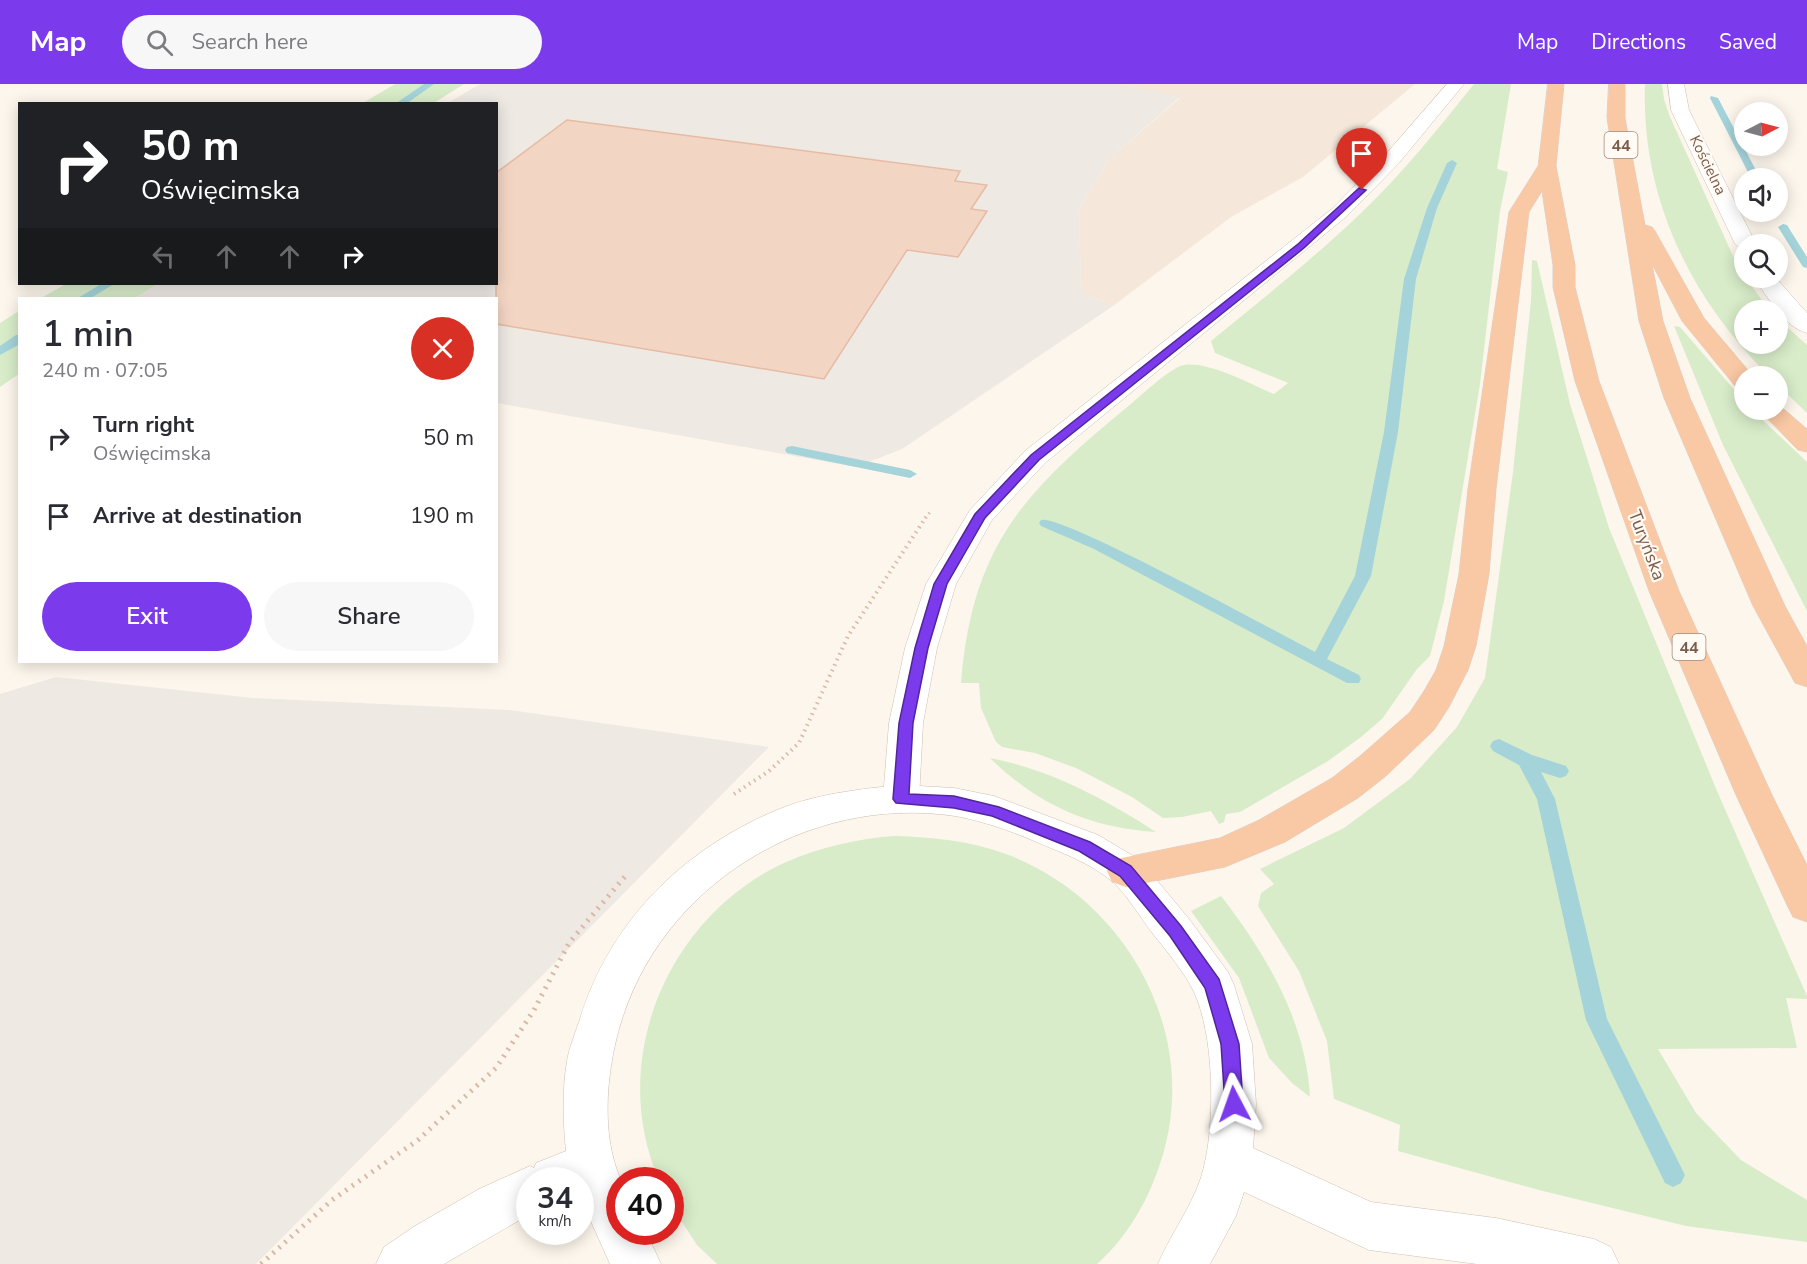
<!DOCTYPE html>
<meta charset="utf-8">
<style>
:root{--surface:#fff;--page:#f7f7f7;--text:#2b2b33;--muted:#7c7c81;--accent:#7c3aed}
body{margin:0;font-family:"Nunito Sans",sans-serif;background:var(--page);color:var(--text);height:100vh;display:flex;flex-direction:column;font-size:22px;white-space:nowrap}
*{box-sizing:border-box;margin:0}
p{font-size:20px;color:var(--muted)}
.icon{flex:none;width:33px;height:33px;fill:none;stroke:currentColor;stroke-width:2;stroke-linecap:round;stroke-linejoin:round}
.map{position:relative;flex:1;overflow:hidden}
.sheet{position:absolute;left:18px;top:213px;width:480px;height:366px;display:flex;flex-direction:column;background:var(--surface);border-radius:0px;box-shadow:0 3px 15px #0003}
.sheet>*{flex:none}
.top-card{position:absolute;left:18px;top:18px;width:480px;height:183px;border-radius:0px;box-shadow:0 3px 15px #0003;background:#202124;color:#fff;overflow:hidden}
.needle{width:39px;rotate:84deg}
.fabs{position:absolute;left:1734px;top:18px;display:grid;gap:12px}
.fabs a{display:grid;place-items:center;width:54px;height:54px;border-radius:50%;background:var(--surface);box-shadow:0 3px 15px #0003;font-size:30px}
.speed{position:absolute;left:516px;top:1083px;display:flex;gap:12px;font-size:30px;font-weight:700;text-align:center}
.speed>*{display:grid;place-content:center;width:78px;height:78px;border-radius:50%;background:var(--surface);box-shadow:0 3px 15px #0003;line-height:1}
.speed small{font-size:15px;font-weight:400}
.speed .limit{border:9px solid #d22;background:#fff;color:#111}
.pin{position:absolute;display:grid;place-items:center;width:51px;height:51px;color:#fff;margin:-62px -26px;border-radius:50% 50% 50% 0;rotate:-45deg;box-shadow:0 0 6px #0007}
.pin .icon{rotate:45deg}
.me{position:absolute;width:66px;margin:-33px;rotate:356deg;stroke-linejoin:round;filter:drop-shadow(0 0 4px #0008)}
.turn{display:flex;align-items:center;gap:21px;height:126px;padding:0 24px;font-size:27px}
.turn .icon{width:78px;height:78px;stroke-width:2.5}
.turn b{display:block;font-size:42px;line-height:51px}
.lanes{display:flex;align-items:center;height:57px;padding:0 24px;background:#0003;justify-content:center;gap:30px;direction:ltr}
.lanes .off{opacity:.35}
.round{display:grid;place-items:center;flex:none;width:63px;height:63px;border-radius:32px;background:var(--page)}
.summary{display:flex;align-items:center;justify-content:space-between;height:102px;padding:0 24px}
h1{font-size:36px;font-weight:600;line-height:45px}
.primary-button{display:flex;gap:12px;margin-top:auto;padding:12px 24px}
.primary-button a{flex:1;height:69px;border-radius:36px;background:var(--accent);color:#fff;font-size:24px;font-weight:600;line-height:69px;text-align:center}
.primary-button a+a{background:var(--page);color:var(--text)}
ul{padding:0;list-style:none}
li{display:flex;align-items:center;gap:18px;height:78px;padding:0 24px}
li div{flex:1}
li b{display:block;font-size:22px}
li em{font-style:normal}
header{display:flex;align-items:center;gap:36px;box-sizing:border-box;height:84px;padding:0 30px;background:var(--accent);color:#fff}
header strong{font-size:28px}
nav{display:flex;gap:33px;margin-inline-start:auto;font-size:21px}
.search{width:420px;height:54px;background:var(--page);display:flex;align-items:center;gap:15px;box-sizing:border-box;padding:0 21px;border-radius:33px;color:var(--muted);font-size:22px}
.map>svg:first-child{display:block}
.residential{fill:#f5e8da}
.industrial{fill:#efe9e4}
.green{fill:#d8ecc9}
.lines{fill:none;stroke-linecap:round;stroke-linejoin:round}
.stream{fill:#a5d3da;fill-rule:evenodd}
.building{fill:#f3d5c3;stroke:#e6bba3;stroke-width:1.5}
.minor-casing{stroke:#d1beb0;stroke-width:1}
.tertiary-casing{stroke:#d1beb0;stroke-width:1}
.trunk-casing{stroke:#dad1cd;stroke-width:1}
.path-far2{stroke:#d9b8a5;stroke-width:3;stroke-dasharray:1.5 4;stroke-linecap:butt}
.path-far1{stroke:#d9b8a5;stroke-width:4;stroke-dasharray:1.5 4.5;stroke-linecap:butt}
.path{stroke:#d9b8a5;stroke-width:5;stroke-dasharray:2 6;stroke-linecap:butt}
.minor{fill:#fff;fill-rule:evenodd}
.tertiary{fill:#fff;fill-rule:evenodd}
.trunk{fill:#f9c8a4;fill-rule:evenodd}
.route{fill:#7c3aed;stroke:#51269a;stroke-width:1.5}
.labels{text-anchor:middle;stroke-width:4.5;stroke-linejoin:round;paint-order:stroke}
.far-street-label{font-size:15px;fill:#7a5c4d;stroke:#fffaf3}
.shield{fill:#fffaf3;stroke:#a28b7f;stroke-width:1.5}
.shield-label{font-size:16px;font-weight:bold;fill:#7a5c4d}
.street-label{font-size:18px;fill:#7a5c4d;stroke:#fffaf3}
</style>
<header>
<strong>Map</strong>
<div class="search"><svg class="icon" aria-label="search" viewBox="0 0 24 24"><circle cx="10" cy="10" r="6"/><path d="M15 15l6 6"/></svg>Search here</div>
<nav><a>Map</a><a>Directions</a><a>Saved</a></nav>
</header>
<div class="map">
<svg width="1807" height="1180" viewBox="0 0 1807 1180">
<rect width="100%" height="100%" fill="#fdf6ec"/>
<path class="residential" d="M 1118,0 L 1415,0 L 1303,93 L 1231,133 L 1113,222 L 1081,208 L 1079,126 L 1109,75 L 1180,14 Z"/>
<path class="industrial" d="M 480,0 L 1118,0 L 1180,13 L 1109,75 L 1079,126 L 1081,208 L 1113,222 L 902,365 L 856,383 L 497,319 L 496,214 L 135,214 L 159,200 L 496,200 L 496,20 L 448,19 Z
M 56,593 L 253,614 L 510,626 L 769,663 L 256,1180 L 0,1180 L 0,610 Z"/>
<path class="green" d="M 395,0 L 464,0 L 434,19 L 363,19 Z
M 1474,0 L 1511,0 L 1497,85 L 1508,88 L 1500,127 L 1480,300 L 1444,517 L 1430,572 L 1417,585 L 1382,635 L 1361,653 L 1328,677 L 1240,728 L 1226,730 L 1224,738 L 1219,740 L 1211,727 L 1182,733 L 1163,734 L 1132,713 L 1076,684 L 1035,669 L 1002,663 L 996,658 L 981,624 L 979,599 L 961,599 C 972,462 1024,408 1126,324 C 1139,314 1169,284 1184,281 C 1209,277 1250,300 1274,310 L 1288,299 L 1215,269 L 1211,257 C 1261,216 1313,175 1360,130 C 1402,90 1438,45 1474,0 Z
M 1645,0 L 1662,0 L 1664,15 L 1670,33 L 1738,183 L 1769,226 L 1744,226 L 1744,260 L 1778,260 L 1778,235 L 1807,261 L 1807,329 L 1778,301 L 1778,292 L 1769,292 C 1690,214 1641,113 1645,0 Z
M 1532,176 L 1537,177 L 1570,320 L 1609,444 L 1717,707 L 1807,912 L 1807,915 L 1786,914 L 1797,964 L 1658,965 L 1696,1029 L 1741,1076 L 1807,1116 L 1807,1158 L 1686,1142 L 1539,1106 L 1398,1067 L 1400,1041 L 1334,1015 L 1327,957 L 1299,887 L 1258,822 L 1261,809 L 1274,800 L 1260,785 L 1344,744 L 1410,695 L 1457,643 L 1485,594 L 1513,388 L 1531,217 Z
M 66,200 L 158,200 L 135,214 L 41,214 Z
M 19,227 L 19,290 L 0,303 L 0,239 Z
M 1674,242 L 1680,243 L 1744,317 L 1744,326 L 1752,326 L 1807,378 L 1807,527 L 1723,361 Z
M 990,674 C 1051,686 1105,715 1156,748 C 1090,744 1038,721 990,674 Z
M 894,752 C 933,753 970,757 1006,770 C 1121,813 1195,938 1166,1059 C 1155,1104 1132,1149 1097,1180 L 717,1180 L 697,1161 L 673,1124 L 670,1096 L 659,1096 C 607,977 667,833 784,779 C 820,763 856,755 894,752 Z
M 1221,812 C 1266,870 1306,937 1310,1013 L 1292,999 L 1269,974 L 1239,894 L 1191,827 Z"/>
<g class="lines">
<path class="stream" d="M 424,0 L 434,0 L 406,20 L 395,20 Z
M 1711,12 L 1718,14 L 1760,94 L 1751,94 L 1710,14 Z
M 1452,76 L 1457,79 L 1437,124 L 1416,195 L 1398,348 L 1371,492 L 1327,575 L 1359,591 L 1361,595 L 1359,599 L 1347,599 L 1094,465 L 1041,442 L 1039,439 L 1041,436 C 1062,430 1280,550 1315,568 L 1355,492 L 1384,348 L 1404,195 L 1427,124 L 1447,79 Z
M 1783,140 L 1787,141 L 1807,173 L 1807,184 L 1803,183 L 1778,143 Z
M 101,200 L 114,200 L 91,214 L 78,214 Z
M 16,251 L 20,251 L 20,260 L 0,271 L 0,262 Z
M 792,362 L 910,386 L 917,390 L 910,394 L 787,369 L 785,366 L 787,363 Z
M 1499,655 L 1532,671 L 1566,682 L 1569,687 L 1566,692 L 1560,694 L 1541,688 L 1555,715 L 1607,935 L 1685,1091 L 1681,1099 L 1673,1103 L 1665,1099 L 1586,936 L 1537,715 L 1519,681 L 1493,667 L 1490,662 L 1493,657 Z"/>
</g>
<path class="building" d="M 567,36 L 960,87 L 955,97 L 987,101 L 971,125 L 987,127 L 958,173 L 907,166 L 824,295 L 496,240 L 496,89 Z"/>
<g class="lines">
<g class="minor-casing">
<path id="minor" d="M 1447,0 L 1464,0 L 1399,79 L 1347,132 L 1045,379 L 992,436 L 956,500 L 937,564 L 923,639 L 919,715 L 914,725 L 901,729 L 888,725 L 883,715 L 889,639 L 905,564 L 926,500 L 970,426 L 1025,367 L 1333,124 L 1385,71 Z
M 1668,0 L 1684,0 L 1689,26 L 1756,160 L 1744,160 L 1744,166 L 1739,164 L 1735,160 L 1671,26 Z
M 1754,194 L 1776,194 L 1807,229 L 1807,249 C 1784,243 1767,212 1754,194 Z"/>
</g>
<g class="tertiary-casing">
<path id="tertiary" d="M 901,701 L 954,704 L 994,712 L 1098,751 L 1140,776 L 1189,835 L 1228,888 L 1234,901 L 1252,960 L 1256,1020 L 1253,1064 L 1371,1118 L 1496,1134 L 1594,1155 L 1611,1163 L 1619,1180 L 1477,1180 L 1369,1166 L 1244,1108 L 1236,1132 L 1210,1180 L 1158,1180 C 1173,1145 1198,1115 1205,1078 C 1215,1032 1214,951 1194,908 C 1185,889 1166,866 1153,850 C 1140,833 1128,812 1113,798 C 1091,779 1060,768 1034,757 C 1009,746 982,737 955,732 C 808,710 659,802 619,945 C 606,992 601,1052 621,1096 L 620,1096 L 620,1148 L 646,1148 L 661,1180 L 610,1180 L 580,1113 L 580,1096 L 530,1096 L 530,1130 L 444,1180 L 376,1180 L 384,1163 L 415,1142 L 479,1105 L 530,1082 L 534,1084 L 536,1079 L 566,1067 C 563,1038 562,1006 567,977 C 569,964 575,950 579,938 C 609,838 682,766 777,726 C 815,710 860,705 901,701 Z"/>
</g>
<g class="trunk-casing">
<path id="trunk" d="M 1548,0 L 1564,0 L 1556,82 L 1575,181 L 1575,203 L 1599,297 L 1679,507 L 1772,711 L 1807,781 L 1807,838 L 1793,833 L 1787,821 L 1736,711 L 1649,507 L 1575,297 L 1553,203 L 1553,181 L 1542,107 L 1529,128 L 1496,405 L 1489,490 L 1476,562 L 1468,586 L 1449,623 L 1434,646 L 1386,692 L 1358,714 L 1285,758 L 1225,783 L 1126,803 L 1112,798 L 1107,787 L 1112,776 L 1220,754 L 1259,736 L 1332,694 L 1360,672 L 1410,628 L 1424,607 L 1436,586 L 1444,562 L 1459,490 L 1468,405 L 1509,128 L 1538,82 Z
M 1609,0 L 1625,0 L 1625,34 L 1645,141 L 1652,143 L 1655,147 L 1704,234 L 1753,292 L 1744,292 L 1744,304 L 1735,302 L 1682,237 L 1652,180 L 1663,237 L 1690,314 L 1785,522 L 1807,562 L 1807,603 L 1795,599 L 1753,522 L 1664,314 L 1639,237 L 1607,34 Z
M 1778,320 L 1807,345 L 1807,368 L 1798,366 L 1759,326 L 1778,326 Z"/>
</g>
<path class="path-far2" d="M 925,434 L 932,426"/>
<path class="path-far1" d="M 734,710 L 769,687 L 799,659 L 848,552 L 926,433"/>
<path class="path" d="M 261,1180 L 332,1116 L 418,1056 L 496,984 L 534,926 L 569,859 L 627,790"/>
<use href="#minor" class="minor"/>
<use href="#tertiary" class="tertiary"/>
<use href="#trunk" class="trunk"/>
</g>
<path class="route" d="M 1359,104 L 1366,106 L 1304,164 L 1039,376 L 985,434 L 947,500 L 928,564 L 913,639 L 909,710 L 954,712 L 999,723 L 1090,758 L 1131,782 L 1181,842 L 1219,895 L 1239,960 L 1243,1020 L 1241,1026 L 1234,1028 L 1227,1026 L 1225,1020 L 1221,960 L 1205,904 L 1170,852 L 1120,792 L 1079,767 L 992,732 L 954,724 L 896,719 L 893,715 L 899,639 L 915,564 L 934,500 L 975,430 L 1031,371 L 1298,160 Z"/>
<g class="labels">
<g class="far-street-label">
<text transform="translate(1708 81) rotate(64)" y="5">Kościelna</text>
</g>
<g class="shield">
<rect x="1604.5" y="48" width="33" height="26" rx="4.5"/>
<rect x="1672.5" y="550" width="33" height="26" rx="4.5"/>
</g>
<g class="shield-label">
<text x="1621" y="67">44</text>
<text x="1689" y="569">44</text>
</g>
<g class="street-label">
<text transform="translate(1647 461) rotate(69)" y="6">Turyńska</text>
</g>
</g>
</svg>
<div class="fabs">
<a><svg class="needle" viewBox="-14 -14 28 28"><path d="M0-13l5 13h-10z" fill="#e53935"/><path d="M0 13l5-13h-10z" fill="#7c7c81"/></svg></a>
<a><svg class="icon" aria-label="sound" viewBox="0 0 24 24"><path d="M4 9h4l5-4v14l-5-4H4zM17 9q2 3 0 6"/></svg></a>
<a><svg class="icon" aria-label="search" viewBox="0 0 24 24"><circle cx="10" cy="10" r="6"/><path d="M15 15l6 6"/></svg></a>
<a>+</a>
<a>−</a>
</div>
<div class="speed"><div>34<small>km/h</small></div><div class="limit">40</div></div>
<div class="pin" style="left:1362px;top:106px;background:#d93025"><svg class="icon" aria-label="arrive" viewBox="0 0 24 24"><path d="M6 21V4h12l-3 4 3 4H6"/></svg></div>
<svg class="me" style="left:1234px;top:1020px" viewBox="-20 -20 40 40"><path d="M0-17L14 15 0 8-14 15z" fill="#7c3aed" stroke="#fff" stroke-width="4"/></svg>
<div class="top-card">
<div class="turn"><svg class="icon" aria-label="right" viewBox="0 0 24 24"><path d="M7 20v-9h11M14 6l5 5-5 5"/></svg><div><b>50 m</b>Oświęcimska</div></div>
<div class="lanes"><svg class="icon off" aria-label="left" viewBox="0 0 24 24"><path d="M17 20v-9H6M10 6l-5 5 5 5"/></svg><svg class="icon off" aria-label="ahead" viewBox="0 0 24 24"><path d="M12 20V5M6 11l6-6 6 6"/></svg><svg class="icon off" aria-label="ahead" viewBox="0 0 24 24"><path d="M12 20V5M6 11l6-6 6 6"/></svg><svg class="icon" aria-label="right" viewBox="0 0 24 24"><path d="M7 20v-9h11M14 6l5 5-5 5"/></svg></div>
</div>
<section class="sheet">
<div class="summary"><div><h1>1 min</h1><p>240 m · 07:05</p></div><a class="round" style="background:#d93025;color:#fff"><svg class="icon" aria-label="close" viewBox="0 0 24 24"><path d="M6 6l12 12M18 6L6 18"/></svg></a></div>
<ul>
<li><svg class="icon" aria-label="right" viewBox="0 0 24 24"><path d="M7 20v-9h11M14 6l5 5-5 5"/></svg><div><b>Turn right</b><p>Oświęcimska</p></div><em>50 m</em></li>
<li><svg class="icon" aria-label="arrive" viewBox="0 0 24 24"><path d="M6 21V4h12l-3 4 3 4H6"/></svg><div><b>Arrive at destination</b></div><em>190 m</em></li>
</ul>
<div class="primary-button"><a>Exit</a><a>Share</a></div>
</section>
</div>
